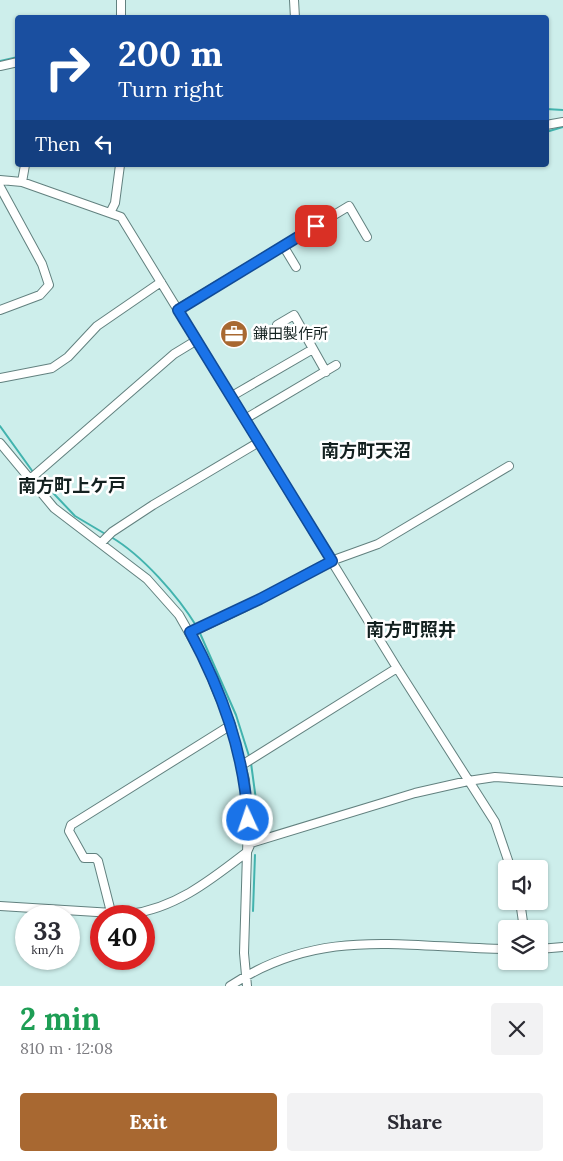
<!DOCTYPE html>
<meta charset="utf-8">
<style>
:root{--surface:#fff;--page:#f2f2f3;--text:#2b2b33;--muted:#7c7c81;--accent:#a86831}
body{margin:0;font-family:Lora,"Noto Sans JP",serif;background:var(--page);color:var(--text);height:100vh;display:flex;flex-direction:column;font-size:19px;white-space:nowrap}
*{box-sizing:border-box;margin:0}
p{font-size:16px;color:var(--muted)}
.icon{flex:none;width:28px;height:28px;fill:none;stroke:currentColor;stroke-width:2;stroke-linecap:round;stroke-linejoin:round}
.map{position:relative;height:986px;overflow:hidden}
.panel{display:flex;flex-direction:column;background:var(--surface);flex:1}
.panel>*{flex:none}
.banner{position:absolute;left:15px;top:15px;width:534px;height:152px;border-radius:5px;box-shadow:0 1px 4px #0004;background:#1a4fa0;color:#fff;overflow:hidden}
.buttons{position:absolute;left:498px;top:860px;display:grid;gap:10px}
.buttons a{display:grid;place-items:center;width:50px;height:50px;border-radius:5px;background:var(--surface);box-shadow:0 1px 4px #0004;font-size:25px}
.speed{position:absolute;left:15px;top:905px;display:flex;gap:10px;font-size:25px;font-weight:700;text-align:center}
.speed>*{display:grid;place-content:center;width:65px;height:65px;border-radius:50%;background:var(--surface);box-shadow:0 1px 4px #0004;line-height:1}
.speed small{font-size:12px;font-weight:400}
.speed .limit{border:8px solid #d22;background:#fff;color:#111}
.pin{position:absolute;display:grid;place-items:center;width:42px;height:42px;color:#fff;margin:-21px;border-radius:10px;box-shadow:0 2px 8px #0006}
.me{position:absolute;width:55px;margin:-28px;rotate:357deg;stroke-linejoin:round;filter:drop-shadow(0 0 4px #0008)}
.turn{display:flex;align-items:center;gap:18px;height:105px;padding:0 20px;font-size:22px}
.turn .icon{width:65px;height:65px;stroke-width:2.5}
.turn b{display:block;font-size:35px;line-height:42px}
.then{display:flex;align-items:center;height:48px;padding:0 20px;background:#0003;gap:10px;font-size:19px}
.round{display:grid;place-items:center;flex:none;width:52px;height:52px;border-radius:5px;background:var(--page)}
.summary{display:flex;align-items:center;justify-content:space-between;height:85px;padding:0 20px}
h1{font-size:30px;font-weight:800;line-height:38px;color:#1e9e55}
.cta{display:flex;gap:10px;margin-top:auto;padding:10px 20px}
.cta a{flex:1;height:58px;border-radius:5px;background:var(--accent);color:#fff;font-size:20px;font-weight:800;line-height:58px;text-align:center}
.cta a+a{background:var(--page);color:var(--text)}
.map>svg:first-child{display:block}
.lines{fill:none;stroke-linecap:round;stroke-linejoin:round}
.stream{stroke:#42b3ae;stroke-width:2}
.minor-casing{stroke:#62817f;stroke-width:10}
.minor{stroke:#fff;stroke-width:8}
.route-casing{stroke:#114b97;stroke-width:12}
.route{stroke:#1a73e8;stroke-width:9}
.labels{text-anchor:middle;stroke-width:5;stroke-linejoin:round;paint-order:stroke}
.poi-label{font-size:15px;fill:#142120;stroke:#fff;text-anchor:start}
.quarter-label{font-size:18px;font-weight:bold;fill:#142120;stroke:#fff}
</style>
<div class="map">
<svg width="563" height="986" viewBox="0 0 563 986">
<rect width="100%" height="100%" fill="#cdeeeb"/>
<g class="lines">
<path class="stream" d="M 0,61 L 18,57
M 546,109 L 563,110
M 546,132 L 563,127
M 0,426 L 33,472
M 37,476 L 75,516 L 107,535
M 111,537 C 142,555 178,596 197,627
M 199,631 L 236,715 L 249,756
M 251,763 L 256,800 L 256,838
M 253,911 L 255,855"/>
<g class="minor-casing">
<path id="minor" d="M 294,0 L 295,18
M 121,18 L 121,0
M 0,66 L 18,62
M 546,125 L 563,122
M 0,180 L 22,182 L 121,217 L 397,668 L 495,822 L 511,869
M 22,182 L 25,165
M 0,187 L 42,264 L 49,285 L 40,295 L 0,310
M 110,213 L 115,203 L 120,165
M 284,247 L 296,267
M 178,309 L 349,206 L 367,237
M 277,325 L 294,315 L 326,372
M 0,378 L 52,368 L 68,357 L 97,326 L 161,282
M 232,396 L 313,349
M 245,419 L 336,365
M 0,443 L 54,508 L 147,579 L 179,615 L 204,659 L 231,725 L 245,780 L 248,820 L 244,953 L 247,986
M 29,480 L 174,354 L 197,340
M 101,543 L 112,532 L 153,505 L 259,442
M 190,633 L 243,608 L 331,561 L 378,544 L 509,466
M 242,765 L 397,668
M 520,901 L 524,929
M 0,906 L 129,914 C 175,909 212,879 247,852 L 251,843 L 415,793 L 468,781 L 495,777 L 563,782
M 111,912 L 98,861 L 95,858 L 84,858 L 69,831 L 71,825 L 231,725
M 539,949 L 563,947
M 230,986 C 322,925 404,948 506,949"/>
</g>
<use href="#minor" class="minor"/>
</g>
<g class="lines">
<g class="route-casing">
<path id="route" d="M 248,820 C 244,752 222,692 190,632 L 260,599 L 332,561 L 178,310 L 316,226"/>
</g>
<use href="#route" class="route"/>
</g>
<defs>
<g id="office-disc" transform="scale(1.4375)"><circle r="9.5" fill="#a86831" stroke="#fff"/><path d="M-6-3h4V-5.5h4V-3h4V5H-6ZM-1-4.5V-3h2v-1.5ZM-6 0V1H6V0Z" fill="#fff"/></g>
</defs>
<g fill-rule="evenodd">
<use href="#office-disc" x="234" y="334"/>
</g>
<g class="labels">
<g class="poi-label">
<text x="253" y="339">鎌田製作所</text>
</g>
<g class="quarter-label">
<text x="366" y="457">南方町天沼</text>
<text x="72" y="492">南方町上ケ戸</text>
<text x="411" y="636">南方町照井</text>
</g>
</g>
</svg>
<div class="buttons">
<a><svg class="icon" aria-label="sound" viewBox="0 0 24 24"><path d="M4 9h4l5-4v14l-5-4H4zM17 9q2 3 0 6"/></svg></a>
<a><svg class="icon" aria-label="layers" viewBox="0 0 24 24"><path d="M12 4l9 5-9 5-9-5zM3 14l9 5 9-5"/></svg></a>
</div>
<div class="speed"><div>33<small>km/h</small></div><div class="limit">40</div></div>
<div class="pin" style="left:316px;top:226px;background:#d93025"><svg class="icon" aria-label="arrive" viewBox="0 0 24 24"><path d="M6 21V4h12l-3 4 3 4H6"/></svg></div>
<svg class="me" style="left:248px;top:820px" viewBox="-20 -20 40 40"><circle r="17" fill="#1a73e8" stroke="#fff" stroke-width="3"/><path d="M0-11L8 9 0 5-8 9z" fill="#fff"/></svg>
<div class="banner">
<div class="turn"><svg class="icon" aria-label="right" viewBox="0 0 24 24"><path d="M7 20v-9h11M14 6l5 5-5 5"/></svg><div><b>200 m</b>Turn right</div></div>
<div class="then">Then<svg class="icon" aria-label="left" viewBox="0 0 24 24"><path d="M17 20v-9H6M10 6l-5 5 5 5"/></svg></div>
</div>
</div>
<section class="panel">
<div class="summary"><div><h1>2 min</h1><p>810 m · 12:08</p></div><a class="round"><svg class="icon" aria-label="close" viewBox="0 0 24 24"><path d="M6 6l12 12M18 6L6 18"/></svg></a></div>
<div class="cta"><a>Exit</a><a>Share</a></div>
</section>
